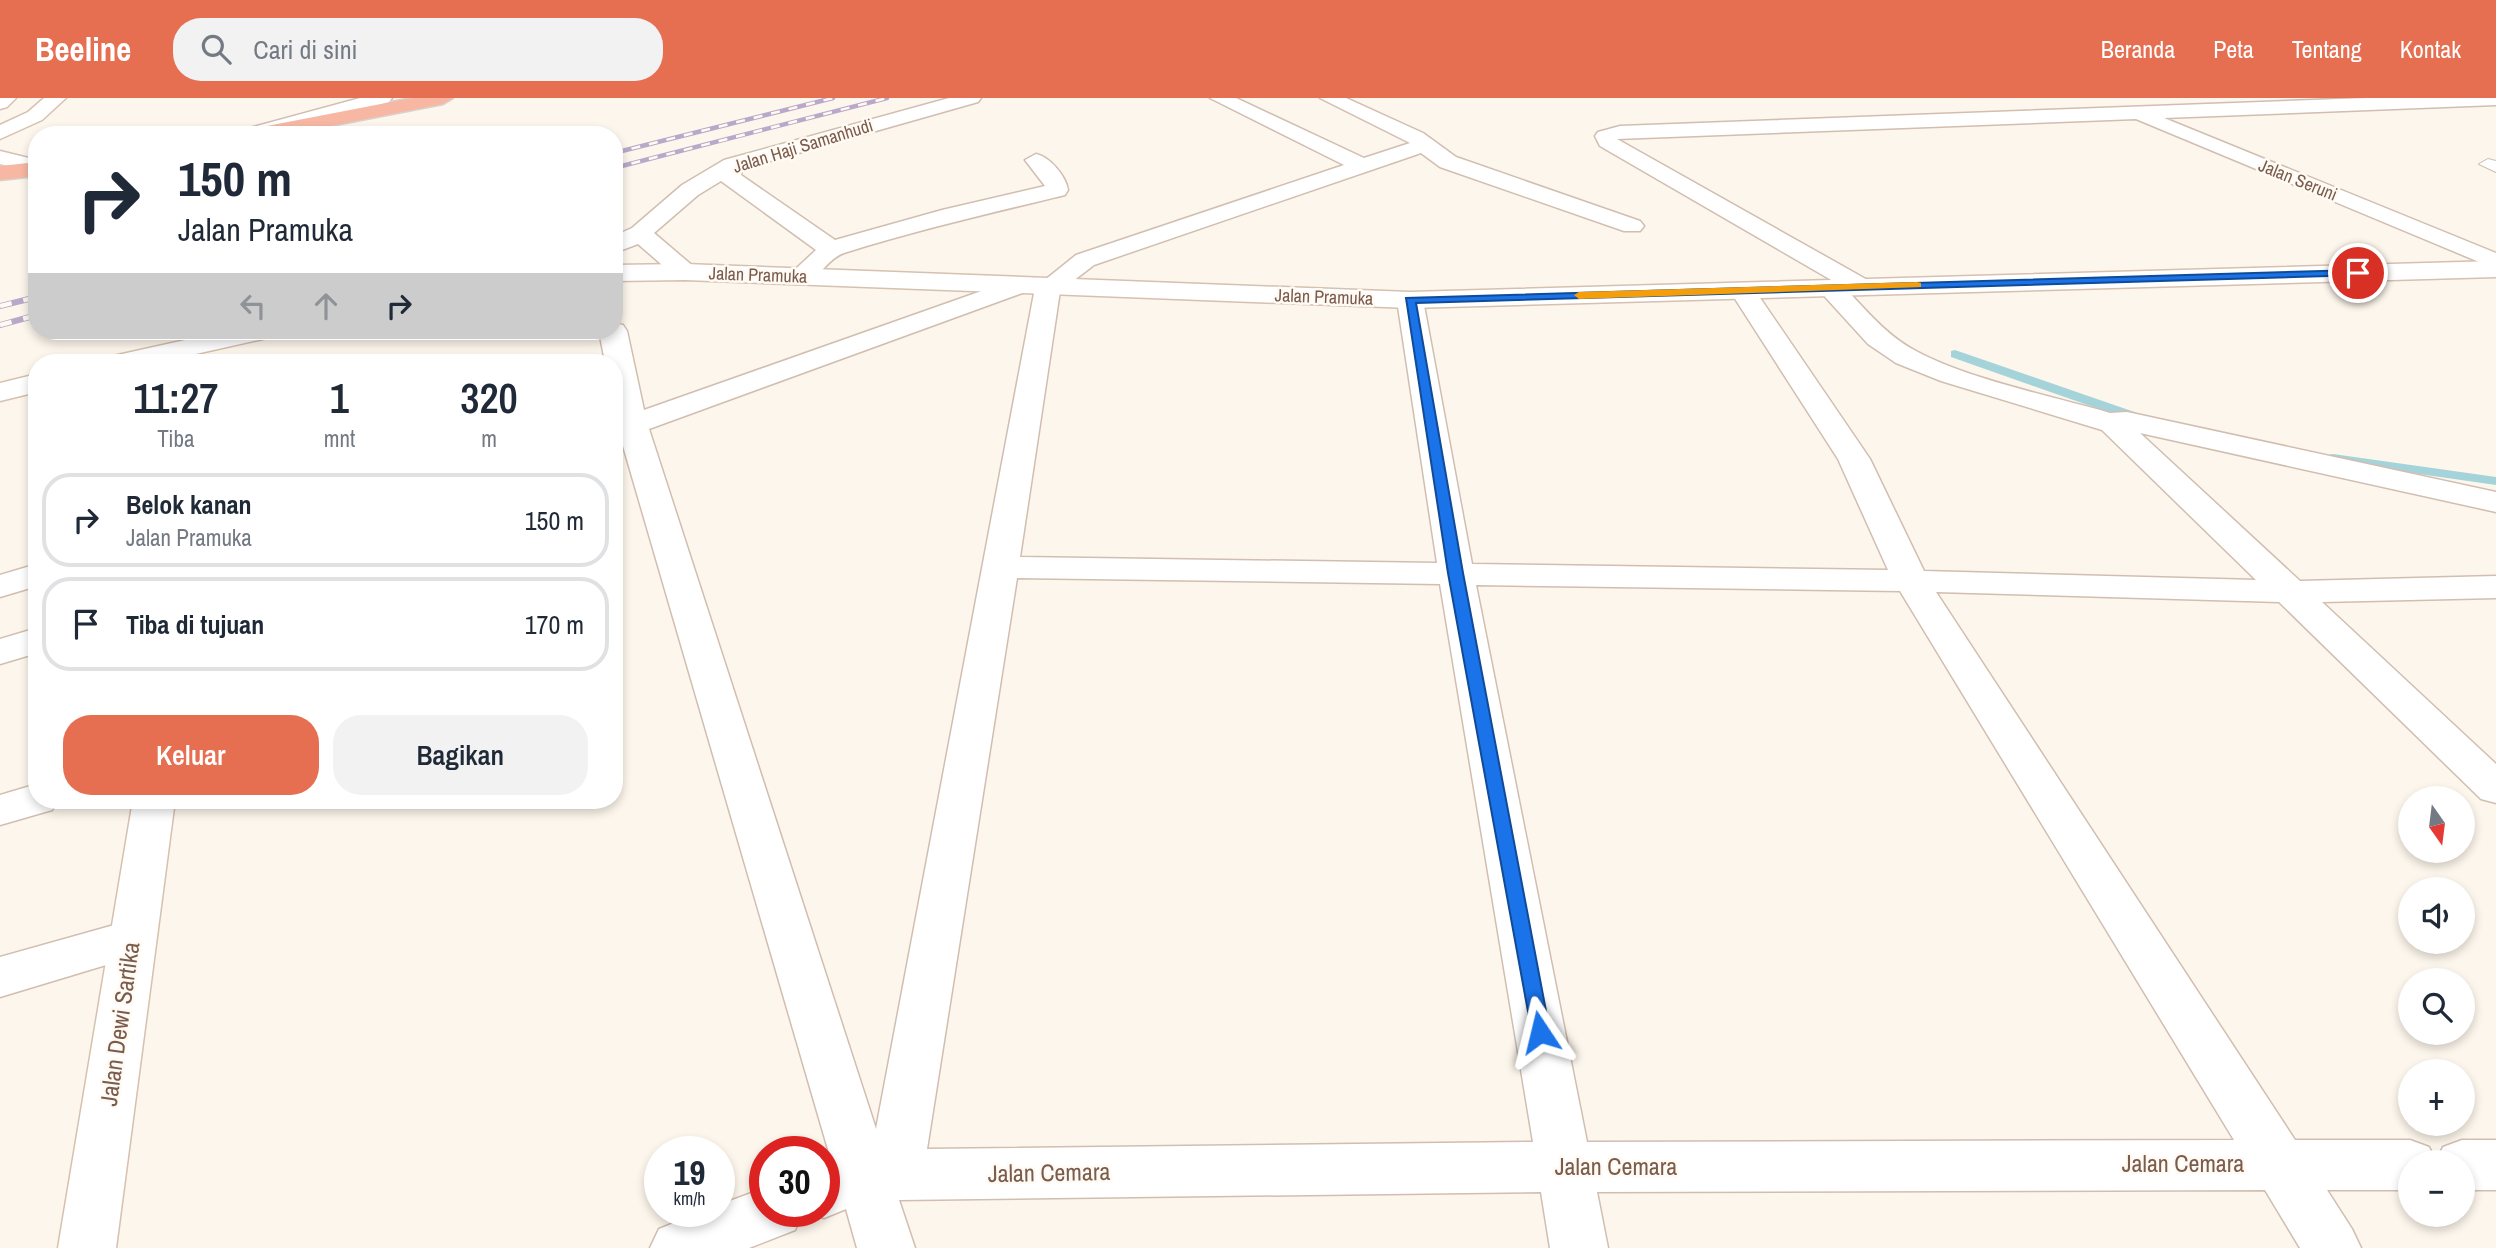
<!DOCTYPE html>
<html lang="id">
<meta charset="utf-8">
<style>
:root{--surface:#fff;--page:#f2f2f3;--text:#1f2937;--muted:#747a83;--line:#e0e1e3;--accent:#e76f51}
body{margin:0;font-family:"Archivo Narrow",sans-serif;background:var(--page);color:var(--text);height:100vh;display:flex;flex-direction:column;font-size:26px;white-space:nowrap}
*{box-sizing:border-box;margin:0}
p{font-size:23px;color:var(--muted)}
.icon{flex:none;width:38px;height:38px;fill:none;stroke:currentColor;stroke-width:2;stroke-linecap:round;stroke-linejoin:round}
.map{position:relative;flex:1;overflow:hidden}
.panel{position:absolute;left:28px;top:256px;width:595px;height:455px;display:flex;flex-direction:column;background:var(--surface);border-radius:28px;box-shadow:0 4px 10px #0003}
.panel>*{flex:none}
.hud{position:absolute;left:28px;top:28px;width:595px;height:214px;border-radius:28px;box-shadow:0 4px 10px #0003;background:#fff;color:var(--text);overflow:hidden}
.needle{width:46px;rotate:166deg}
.tools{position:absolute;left:2398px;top:688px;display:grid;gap:14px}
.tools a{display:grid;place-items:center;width:77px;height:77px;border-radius:50%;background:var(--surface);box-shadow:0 4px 10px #0003;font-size:35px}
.speed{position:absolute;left:644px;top:1038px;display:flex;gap:14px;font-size:35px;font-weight:700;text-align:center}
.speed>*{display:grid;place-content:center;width:91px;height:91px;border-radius:50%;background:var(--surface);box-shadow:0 4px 10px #0003;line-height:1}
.speed small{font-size:18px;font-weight:400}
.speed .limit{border:10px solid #d22;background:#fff;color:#111}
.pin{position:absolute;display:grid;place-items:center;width:60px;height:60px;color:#fff;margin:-30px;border:4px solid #fff;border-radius:50%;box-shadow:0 2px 7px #0007}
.me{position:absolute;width:77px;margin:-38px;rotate:350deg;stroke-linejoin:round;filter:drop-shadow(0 0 5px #0008)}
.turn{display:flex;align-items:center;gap:24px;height:147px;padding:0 35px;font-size:32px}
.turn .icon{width:91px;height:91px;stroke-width:2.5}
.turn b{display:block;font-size:49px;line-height:60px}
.lanes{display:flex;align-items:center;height:66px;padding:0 35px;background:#0003;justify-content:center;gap:35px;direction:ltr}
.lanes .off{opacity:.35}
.eta{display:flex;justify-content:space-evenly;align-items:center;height:119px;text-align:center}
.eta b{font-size:42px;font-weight:600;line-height:49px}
.primary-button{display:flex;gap:14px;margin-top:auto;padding:14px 35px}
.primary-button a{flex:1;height:80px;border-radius:28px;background:var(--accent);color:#fff;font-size:28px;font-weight:600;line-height:80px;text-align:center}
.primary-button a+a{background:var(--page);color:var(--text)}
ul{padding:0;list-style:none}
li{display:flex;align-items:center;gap:21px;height:94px;margin:0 14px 10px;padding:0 21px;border:4px solid var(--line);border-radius:28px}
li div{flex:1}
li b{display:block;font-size:26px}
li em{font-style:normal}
header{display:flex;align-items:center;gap:42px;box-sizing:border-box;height:98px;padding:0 35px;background:var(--accent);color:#fff}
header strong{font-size:33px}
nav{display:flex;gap:38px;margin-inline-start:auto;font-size:24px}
.search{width:490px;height:63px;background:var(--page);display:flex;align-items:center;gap:18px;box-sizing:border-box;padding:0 24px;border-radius:28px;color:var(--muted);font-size:26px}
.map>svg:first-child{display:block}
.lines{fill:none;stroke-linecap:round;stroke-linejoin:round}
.stream{fill:#a5d3da;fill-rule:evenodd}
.lane-casing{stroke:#d1beb0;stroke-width:2}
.street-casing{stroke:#d1beb0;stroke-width:3}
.secondary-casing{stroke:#d6c0b0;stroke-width:3}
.highway-casing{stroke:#dad1cd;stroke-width:3}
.lane{fill:#fff;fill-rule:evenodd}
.street{fill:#fff;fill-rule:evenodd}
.secondary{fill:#fff;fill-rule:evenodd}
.highway{fill:#f7b7a3;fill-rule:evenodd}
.rail-far1-casing{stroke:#b9a8c9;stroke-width:4.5}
.rail-casing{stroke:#b9a8c9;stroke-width:6}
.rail-far1{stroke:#fffaf3;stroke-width:2.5;stroke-dasharray:9;stroke-linecap:butt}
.rail{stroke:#fffaf3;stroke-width:4.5;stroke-dasharray:12;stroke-linecap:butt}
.route{fill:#1a73e8;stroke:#114b97;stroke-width:2}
.slow{fill:#f59e0b}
.labels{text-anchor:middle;stroke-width:5;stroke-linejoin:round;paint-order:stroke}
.far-street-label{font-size:18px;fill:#7a5c4d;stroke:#fffaf3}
.near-street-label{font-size:24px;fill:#7a5c4d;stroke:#fffaf3}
</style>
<header>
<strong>Beeline</strong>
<div class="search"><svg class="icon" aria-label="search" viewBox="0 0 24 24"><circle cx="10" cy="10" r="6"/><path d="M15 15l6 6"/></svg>Cari di sini</div>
<nav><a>Beranda</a><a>Peta</a><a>Tentang</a><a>Kontak</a></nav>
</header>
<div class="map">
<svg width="2496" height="1150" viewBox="0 0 2496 1150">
<rect width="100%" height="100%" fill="#fdf6ec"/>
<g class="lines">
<path class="stream" d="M 1955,252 L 2146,318 L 2148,321 L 2141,325 L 2136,324 L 1951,259 L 1951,253 Z
M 2333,356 L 2496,379 L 2496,387 L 2328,363 L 2328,357 Z"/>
<g class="lane-casing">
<path id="lane" d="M 2488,61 L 2496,63 L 2496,74 L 2479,66 Z"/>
</g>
<g class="street-casing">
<path id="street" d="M 360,0 L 392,0 L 389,4 L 270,37 L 239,36 L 242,32 Z
M 949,0 L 981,0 L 978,4 L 742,71 L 741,77 L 835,142 L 942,112 L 1045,88 L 1025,62 L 1036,56 C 1050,59 1066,78 1068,92 L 1065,97 C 991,115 917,132 844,155 C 823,162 817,191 791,184 L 787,179 L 816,152 L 721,83 L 698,97 L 654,135 L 694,169 L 698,174 L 694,179 L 676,179 L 638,146 L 614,155 L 614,138 L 632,130 L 682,87 L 724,62 Z
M 1210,0 L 1236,0 L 1364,60 L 1410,45 L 1320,0 L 1346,0 L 1423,35 L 1456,59 L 1640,123 L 1644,128 L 1640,133 L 1624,133 L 1440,69 L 1421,55 L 1094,167 L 1060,193 L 1020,459 L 1437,465 L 1397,202 L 1401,196 L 1419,196 L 1423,202 L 1472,466 L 1888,472 L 1838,361 L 1730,193 L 1734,188 L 1752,188 L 1870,361 L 1924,473 L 2256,482 L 2102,332 L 1941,283 L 1896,265 L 1868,246 L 1817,190 L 1821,185 L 1833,183 L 1600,48 L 1595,38 L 1598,34 L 1620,28 L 2365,0 L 2496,0 L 2496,7 L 2164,20 L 2496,155 L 2496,171 L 2136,21 L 1617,41 L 1871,184 L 1875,189 L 1871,194 L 1862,197 L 1844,189 C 1866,212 1887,238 1916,253 C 1968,281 2051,298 2110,315 L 2127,314 L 2496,394 L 2496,414 L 2140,335 L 2300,483 L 2496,478 L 2496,500 L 2322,504 L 2496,666 L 2496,705 L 2481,701 L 2279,504 L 1936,494 L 2295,1042 L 2410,1042 L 2429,1049 L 2436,1064 L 2410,1064 L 2410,1092 L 2327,1092 L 2352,1131 L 2361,1150 L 2300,1150 L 2265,1092 L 1597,1094 L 1608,1150 L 1550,1150 L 1541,1094 L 899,1102 L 915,1150 L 857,1150 L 846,1111 L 824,1120 L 806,1113 L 824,1113 L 824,1068 L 832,1065 L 621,341 L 614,343 L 614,264 L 605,264 L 599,233 L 614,233 L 614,225 L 623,227 L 627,233 L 644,312 L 1007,184 L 1025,184 L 1029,189 L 1025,194 L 649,331 L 876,1031 L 1035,190 L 1076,157 L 1344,67 ZM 1017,480 L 1440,486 L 1533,1044 L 927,1051 ZM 1476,487 L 1900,493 L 2234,1042 L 1587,1044 Z
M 37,466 L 37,488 L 0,499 L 0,477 Z
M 37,530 L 37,555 L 0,566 L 0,541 Z
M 37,686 L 37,702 L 58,702 L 52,712 L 0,727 L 0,697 Z
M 132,822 L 149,828 L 156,841 L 149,854 L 0,899 L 0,859 Z
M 2462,1042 L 2496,1042 L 2496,1092 L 2462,1092 L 2462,1064 L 2436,1064 L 2443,1049 Z
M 765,1090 L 765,1113 L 803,1113 L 795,1132 L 749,1150 L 650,1150 L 659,1131 L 704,1113 L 719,1113 L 719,1107 Z"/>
</g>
<g class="secondary-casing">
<path id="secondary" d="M 0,0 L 16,0 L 7,9 L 0,11 Z
M 44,0 L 66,0 L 42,22 L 0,41 L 0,27 L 28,14 Z
M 0,53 L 37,62 L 37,75 L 0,66 Z
M 2496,163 L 2496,179 L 1410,210 L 685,182 L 614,183 L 614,167 L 685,166 L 1410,194 Z
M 226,233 L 276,233 L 272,239 L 160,264 L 109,264 L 113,258 Z
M 37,276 L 37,294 L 0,303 L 0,285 Z
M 133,702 L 175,702 L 116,1150 L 58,1150 Z"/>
</g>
<g class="highway-casing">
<path id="highway" d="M 412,0 L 453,0 L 443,6 L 284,37 L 241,37 L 251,31 Z
M 37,64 L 37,78 L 0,82 L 0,68 Z"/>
</g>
<use href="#lane" class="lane"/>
<use href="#street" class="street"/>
<use href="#secondary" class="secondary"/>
<use href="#highway" class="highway"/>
<g class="rail-far1-casing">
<path id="rail-far1" d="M 614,55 L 833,0
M 614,70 L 887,0"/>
</g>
<g class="rail-casing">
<path id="rail" d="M 0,208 L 37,199
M 0,227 L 37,217"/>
</g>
<use href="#rail-far1" class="rail-far1"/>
<use href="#rail" class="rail"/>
</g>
<path class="route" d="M 2358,172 L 2362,173 L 2362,177 L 1416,205 L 1463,475 L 1550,934 L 1547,941 L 1540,943 L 1533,941 L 1448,475 L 1406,200 Z"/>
<path class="slow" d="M 1917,184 L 1921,185 L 1921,189 L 1579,201 L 1574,197 L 1579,194 Z"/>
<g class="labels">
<g class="far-street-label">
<text transform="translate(803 48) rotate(-17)" y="6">Jalan Haji Samanhudi</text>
<text transform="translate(2298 82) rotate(22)" y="6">Jalan Seruni</text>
<text transform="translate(758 177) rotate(2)" y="6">Jalan Pramuka</text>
<text transform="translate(1324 199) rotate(2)" y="6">Jalan Pramuka</text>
</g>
<g class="near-street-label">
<text transform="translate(120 926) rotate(-82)" y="8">Jalan Dewi Sartika</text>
<text x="2183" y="1074">Jalan Cemara</text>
<text x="1616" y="1077">Jalan Cemara</text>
<text transform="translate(1049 1075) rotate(-1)" y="8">Jalan Cemara</text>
</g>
</g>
</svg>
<div class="tools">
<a><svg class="needle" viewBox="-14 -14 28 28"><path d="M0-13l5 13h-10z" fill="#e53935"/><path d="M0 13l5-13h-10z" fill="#747a83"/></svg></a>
<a><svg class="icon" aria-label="sound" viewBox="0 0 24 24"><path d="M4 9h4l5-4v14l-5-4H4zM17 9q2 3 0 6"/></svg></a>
<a><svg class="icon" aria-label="search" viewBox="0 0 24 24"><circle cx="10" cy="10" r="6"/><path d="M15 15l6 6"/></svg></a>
<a>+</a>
<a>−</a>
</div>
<div class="speed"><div>19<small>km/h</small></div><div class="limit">30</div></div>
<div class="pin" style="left:2358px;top:175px;background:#d93025"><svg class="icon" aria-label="arrive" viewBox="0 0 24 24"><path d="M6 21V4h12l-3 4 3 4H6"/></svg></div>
<svg class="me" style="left:1540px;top:934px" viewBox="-20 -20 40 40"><path d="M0-17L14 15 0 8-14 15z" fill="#1a73e8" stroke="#fff" stroke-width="4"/></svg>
<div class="hud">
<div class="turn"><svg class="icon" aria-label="right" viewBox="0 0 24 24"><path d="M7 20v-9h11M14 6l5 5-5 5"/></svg><div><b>150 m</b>Jalan Pramuka</div></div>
<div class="lanes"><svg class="icon off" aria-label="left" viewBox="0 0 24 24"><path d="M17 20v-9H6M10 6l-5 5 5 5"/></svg><svg class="icon off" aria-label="ahead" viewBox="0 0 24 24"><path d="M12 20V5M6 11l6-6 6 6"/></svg><svg class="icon" aria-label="right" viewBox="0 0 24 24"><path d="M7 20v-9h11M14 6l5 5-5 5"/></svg></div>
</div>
<section class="panel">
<div class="eta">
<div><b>11:27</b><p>Tiba</p></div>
<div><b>1</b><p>mnt</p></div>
<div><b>320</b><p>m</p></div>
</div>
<ul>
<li><svg class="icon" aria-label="right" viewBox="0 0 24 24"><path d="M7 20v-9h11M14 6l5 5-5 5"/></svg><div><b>Belok kanan</b><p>Jalan Pramuka</p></div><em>150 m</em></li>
<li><svg class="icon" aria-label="arrive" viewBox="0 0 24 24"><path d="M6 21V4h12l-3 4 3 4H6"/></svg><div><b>Tiba di tujuan</b></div><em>170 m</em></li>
</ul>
<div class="primary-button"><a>Keluar</a><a>Bagikan</a></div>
</section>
</div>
